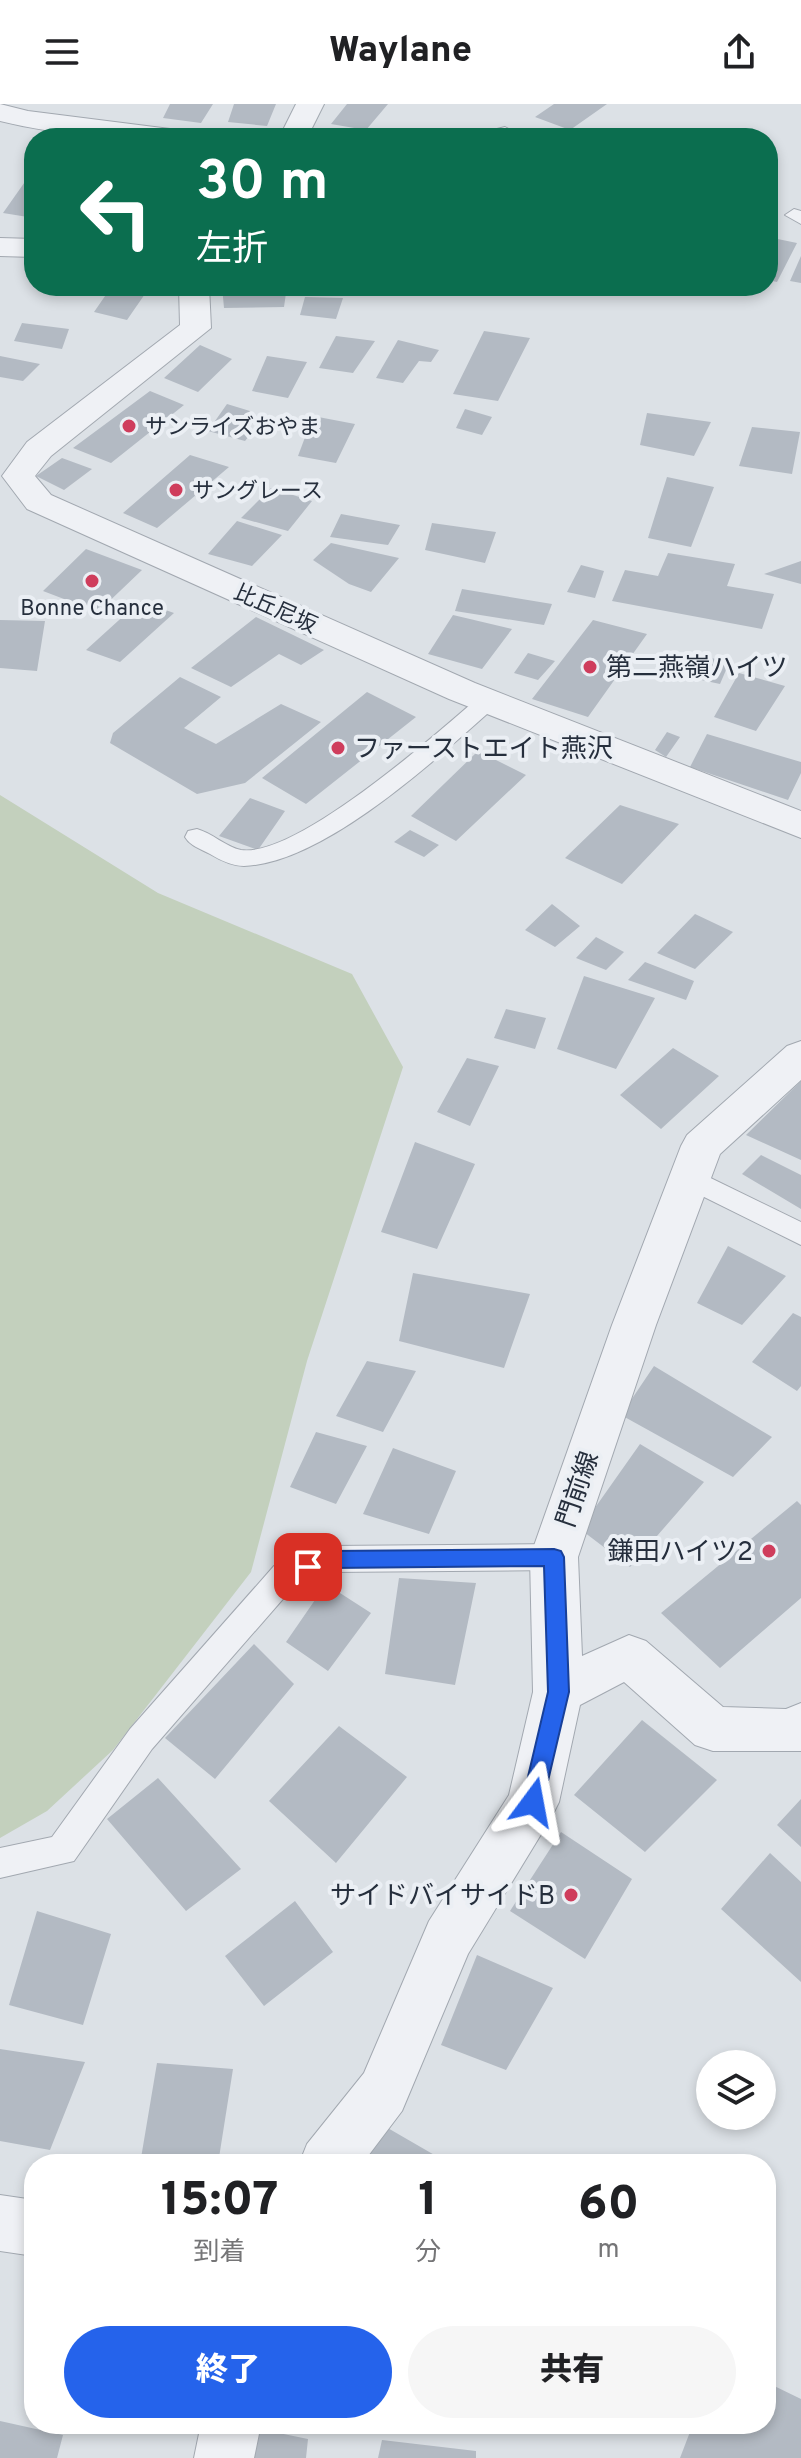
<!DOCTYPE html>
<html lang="ja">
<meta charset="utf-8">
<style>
:root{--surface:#fff;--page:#f6f6f6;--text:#202124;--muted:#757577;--accent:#2563eb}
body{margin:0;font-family:Overpass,"Noto Sans JP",sans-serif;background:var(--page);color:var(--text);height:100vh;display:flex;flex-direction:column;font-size:30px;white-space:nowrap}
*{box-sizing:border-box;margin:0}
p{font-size:26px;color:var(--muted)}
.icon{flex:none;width:44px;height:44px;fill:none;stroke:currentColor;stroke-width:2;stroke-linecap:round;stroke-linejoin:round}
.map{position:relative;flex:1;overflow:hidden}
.drawer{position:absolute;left:24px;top:2050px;width:752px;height:280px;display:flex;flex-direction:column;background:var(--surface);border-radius:32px;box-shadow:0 4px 12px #0003}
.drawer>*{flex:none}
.banner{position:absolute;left:24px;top:24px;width:754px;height:168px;border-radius:32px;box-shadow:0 4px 12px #0003;background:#0b6e4f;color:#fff;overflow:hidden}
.controls{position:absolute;left:696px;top:1946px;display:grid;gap:16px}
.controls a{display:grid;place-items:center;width:80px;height:80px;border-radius:50%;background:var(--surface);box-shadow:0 4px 12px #0003;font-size:40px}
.pin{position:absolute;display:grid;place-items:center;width:68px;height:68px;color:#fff;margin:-34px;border-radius:16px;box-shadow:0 4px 12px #0006}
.me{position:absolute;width:88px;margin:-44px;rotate:13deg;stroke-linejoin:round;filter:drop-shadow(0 0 6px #0008)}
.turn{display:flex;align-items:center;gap:28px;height:168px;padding:0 40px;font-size:36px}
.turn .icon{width:104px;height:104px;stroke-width:2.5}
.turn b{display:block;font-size:56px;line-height:68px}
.eta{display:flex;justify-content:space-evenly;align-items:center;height:136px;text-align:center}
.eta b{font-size:48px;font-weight:800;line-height:56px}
.button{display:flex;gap:16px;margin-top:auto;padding:16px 40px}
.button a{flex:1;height:92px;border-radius:48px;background:var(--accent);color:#fff;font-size:32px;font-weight:800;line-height:92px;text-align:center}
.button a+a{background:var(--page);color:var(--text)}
header{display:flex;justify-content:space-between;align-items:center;height:104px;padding:0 40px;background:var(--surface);font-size:36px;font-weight:800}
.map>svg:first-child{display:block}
.green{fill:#c3d0bd}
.building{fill:#b3bac3}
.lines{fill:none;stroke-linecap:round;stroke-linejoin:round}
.lane-casing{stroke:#a2a8b0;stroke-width:2}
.street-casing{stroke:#a2a8b0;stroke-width:2}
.lane{fill:#eff1f5;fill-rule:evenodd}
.street{fill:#eff1f5;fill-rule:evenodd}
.route{fill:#2563eb;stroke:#184099;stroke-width:2}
.poi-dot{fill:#cf3d5c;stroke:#ebeff4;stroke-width:3}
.labels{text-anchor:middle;stroke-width:8;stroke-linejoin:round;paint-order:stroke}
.far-poi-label{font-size:22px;fill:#262f3d;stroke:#ebeff4;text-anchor:start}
.far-street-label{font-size:22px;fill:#262f3d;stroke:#ebeff4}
.poi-label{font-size:26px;fill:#262f3d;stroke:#ebeff4;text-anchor:start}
.street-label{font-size:26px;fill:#262f3d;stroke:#ebeff4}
</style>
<header><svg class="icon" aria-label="menu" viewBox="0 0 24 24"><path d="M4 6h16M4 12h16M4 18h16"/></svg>Waylane<svg class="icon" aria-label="share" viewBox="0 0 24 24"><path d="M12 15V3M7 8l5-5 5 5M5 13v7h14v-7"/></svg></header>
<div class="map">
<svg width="801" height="2354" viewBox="0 0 801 2354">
<rect width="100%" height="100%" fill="#dce1e6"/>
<path class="green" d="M 0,691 L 158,789 L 352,870 L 403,963 L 307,1257 L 251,1468 L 113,1646 L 47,1707 L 0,1734 Z"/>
<path class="building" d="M 170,0 L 213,0 L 201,19 L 163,14 Z
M 234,0 L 276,0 L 267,22 L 228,18 Z
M 347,0 L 388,0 L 366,26 L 331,20 Z
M 554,0 L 607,0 L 570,26 L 535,13 Z
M 29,72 L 34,73 L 34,114 L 3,109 Z
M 768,133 L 797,139 L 777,178 L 768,176 Z
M 801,152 L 801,179 L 790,177 Z
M 112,182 L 147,187 L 127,216 L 94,208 Z
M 222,182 L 287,182 L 284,203 L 224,204 Z
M 305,193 L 343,194 L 336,215 L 300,211 Z
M 22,219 L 69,225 L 62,245 L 14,237 Z
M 484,227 L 530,234 L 498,297 L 453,290 Z
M 336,232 L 375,237 L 353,269 L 319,264 Z
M 398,236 L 439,246 L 431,258 L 419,257 L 403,279 L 376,274 Z
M 200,241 L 232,255 L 198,288 L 164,274 Z
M 0,252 L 40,260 L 23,277 L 0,273 Z
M 267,252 L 307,258 L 288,294 L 252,287 Z
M 150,287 L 184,301 L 111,359 L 73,344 Z
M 227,300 L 250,307 L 241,322 L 254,326 L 245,337 L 208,327 Z
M 465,305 L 492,313 L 482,331 L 456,324 Z
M 647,309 L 711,318 L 694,352 L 640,341 Z
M 313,312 L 355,320 L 336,359 L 298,352 Z
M 752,323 L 800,328 L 792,370 L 739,362 Z
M 190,351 L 229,363 L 157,424 L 123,409 Z
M 62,354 L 92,365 L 64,386 L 36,372 Z
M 667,373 L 714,383 L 691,443 L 648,434 Z
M 271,384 L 312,397 L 288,427 L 241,414 Z
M 341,410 L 400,421 L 388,441 L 330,433 Z
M 237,417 L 282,431 L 252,462 L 208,450 Z
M 432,419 L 496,428 L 485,459 L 425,446 Z
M 331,439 L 399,454 L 371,488 L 349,480 L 313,456 Z
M 86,445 L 142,466 L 98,508 L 43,487 Z
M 668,449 L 735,460 L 727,482 L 774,490 L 762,525 L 612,497 L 625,466 L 658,472 Z
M 801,457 L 801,480 L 764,470 Z
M 581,461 L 604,467 L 595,494 L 567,488 Z
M 462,485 L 552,500 L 544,521 L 455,507 Z
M 140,497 L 174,509 L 120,558 L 86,546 Z
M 453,511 L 512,525 L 482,565 L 428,550 Z
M 256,513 L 324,546 L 301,561 L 279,550 L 231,583 L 191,564 Z
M 0,516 L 45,517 L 37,567 L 0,564 Z
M 593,516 L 647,530 L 588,613 L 532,595 Z
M 528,549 L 555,557 L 538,576 L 514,569 Z
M 705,552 L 729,559 L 720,580 L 692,574 Z
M 739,569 L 785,582 L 756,627 L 714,613 Z
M 180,573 L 221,593 L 184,624 L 216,640 L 281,600 L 321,618 L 245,679 L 197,690 L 110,639 L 113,629 Z
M 367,588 L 416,613 L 306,700 L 262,674 Z
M 667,628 L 680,633 L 666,653 L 655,646 Z
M 707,630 L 801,658 L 801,669 L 788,696 L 690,663 Z
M 478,647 L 526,671 L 456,737 L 411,712 Z
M 250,694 L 285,707 L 258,746 L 219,732 Z
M 620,701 L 679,720 L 622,780 L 565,754 Z
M 410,726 L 439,741 L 424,753 L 394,738 Z
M 552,800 L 580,822 L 555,843 L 525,826 Z
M 695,810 L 733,828 L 695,865 L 657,849 Z
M 596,833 L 624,848 L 606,866 L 576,854 Z
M 645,858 L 694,877 L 686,896 L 628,876 Z
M 584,872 L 655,894 L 616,965 L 557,945 Z
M 506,905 L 546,914 L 535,945 L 494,934 Z
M 673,944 L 719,972 L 661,1025 L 620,991 Z
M 467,954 L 499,962 L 470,1022 L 437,1008 Z
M 801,977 L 801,1056 L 746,1031 Z
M 415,1038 L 475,1060 L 437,1145 L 381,1128 Z
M 761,1051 L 801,1071 L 801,1105 L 742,1070 Z
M 728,1142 L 786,1172 L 742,1221 L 697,1199 Z
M 413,1169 L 530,1190 L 504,1264 L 399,1237 Z
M 793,1209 L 801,1213 L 801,1282 L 797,1287 L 752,1258 Z
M 367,1257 L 416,1267 L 383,1328 L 336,1312 Z
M 654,1262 L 772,1333 L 733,1373 L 621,1311 Z
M 316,1328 L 367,1342 L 336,1400 L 290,1383 Z
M 640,1340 L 704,1378 L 630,1463 L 580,1425 Z
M 393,1344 L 456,1367 L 429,1430 L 363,1410 Z
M 797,1397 L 801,1401 L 801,1494 L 720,1564 L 661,1509 Z
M 399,1474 L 476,1479 L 455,1581 L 385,1570 Z
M 326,1480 L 371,1509 L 328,1567 L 286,1538 Z
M 254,1540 L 294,1580 L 215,1675 L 165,1634 Z
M 642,1616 L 717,1676 L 645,1748 L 574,1691 Z
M 339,1622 L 407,1673 L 336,1759 L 269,1697 Z
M 158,1674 L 241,1765 L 186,1807 L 107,1715 Z
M 801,1695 L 801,1743 L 777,1721 Z
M 561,1728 L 632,1775 L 585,1855 L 510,1807 Z
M 770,1749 L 801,1778 L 801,1878 L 721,1805 Z
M 295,1797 L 333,1848 L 264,1902 L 225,1852 Z
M 37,1807 L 111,1830 L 83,1921 L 9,1901 Z
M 477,1851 L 553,1884 L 506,1966 L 441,1941 Z
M 0,1945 L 85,1958 L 50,2046 L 0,2037 Z
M 157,1959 L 233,1965 L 218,2060 L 140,2060 Z
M 386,2023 L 450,2060 L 364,2060 Z
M 766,2278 L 801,2295 L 801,2354 L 680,2354 L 693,2320 L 766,2320 Z
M 0,2317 L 63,2331 L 57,2354 L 0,2354 Z
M 254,2324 L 308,2335 L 306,2354 L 250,2354 Z
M 382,2336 L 476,2347 L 476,2354 L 378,2354 Z"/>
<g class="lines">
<g class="lane-casing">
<path id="lane" d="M 505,23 L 514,28 L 511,32 L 474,34 L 477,30 Z
M 794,105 L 801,107 L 801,120 L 785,111 Z
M 488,590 L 496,592 L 499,597 L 496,602 C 437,654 325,759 244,762 C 232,762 220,756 210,750 C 201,745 190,742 185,733 L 188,727 L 197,725 C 212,729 226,743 241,746 C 296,754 438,629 480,592 Z
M 690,1064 L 801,1118 L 801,1141 L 680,1081 L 676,1074 L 680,1067 Z
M 554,1440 L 565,1444 L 569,1453 L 565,1462 L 554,1466 L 330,1468 L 296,1480 L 152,1645 L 74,1757 L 0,1774 L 0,1744 L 52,1733 L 130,1625 L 274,1462 L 330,1442 Z"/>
</g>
<g class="street-casing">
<path id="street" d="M 0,0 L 28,7 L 178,26 L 188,28 L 192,34 C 127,34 63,33 0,17 Z
M 296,0 L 324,0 L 307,34 L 279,34 Z
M 0,134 L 34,135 L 34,153 L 0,152 Z
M 179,182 L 209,182 L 211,224 L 51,352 L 35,372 L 51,391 L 475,579 L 801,707 L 801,734 L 449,595 L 27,405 L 2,372 L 27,338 L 180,221 Z
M 801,937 L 801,976 L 720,1050 L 656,1221 L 578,1453 L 582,1552 L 629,1531 L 646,1537 L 723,1603 L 786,1605 L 801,1599 L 801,1647 L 713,1647 L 695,1641 L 624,1578 L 580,1601 L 559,1698 L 551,1714 L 468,1850 L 402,2007 L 362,2060 L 299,2060 L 307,2040 L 364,1969 L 429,1817 L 509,1691 L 533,1588 L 530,1453 L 612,1221 L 681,1042 L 687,1031 L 787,942 Z
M 0,2091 L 34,2096 L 34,2152 L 0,2147 Z
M 201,2320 L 261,2320 L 254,2354 L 194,2354 Z"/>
</g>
<use href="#lane" class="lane"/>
<use href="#street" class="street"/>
</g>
<path class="route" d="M 554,1445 L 561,1447 L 564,1453 L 569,1588 L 543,1698 L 540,1705 L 533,1708 L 525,1705 L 522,1698 L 548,1588 L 544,1462 L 330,1464 L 308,1471 L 301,1469 L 298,1463 L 301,1457 L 330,1447 Z"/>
<g class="poi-dot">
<circle cx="129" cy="322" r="8"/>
<circle cx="176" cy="386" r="8"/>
<circle cx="92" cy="477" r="8"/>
<circle cx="590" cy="563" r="8"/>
<circle cx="338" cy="644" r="8"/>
<circle cx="769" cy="1447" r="8"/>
<circle cx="571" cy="1791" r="8"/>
</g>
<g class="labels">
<g class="far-poi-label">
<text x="145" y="330">サンライズおやま</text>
<text x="192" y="394">サングレース</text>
<text x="92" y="511" text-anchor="middle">Bonne Chance</text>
</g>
<g class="far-street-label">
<text transform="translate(276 504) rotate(24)" y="8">比丘尼坂</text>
</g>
<g class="poi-label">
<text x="606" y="572">第二燕嶺ハイツ</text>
<text x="354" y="653">ファーストエイト燕沢</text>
<text x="753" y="1456" text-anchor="end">鎌田ハイツ2</text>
<text x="555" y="1800" text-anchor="end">サイドバイサイドB</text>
</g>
<g class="street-label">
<text transform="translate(577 1385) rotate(-71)" y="9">門前線</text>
</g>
</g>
</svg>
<div class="controls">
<a><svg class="icon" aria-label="layers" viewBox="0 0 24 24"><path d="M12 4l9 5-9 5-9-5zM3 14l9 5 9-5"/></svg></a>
</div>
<div class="pin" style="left:308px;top:1463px;background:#d93025"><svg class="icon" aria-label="arrive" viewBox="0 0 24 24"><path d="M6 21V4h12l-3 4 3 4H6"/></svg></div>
<svg class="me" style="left:533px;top:1698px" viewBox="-20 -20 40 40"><path d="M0-17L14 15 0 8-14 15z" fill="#2563eb" stroke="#fff" stroke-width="4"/></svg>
<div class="banner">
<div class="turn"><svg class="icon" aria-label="left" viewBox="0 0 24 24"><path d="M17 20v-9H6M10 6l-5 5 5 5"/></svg><div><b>30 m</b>左折</div></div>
</div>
<section class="drawer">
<div class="eta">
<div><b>15:07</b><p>到着</p></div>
<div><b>1</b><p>分</p></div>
<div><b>60</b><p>m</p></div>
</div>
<div class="button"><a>終了</a><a>共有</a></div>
</section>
</div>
